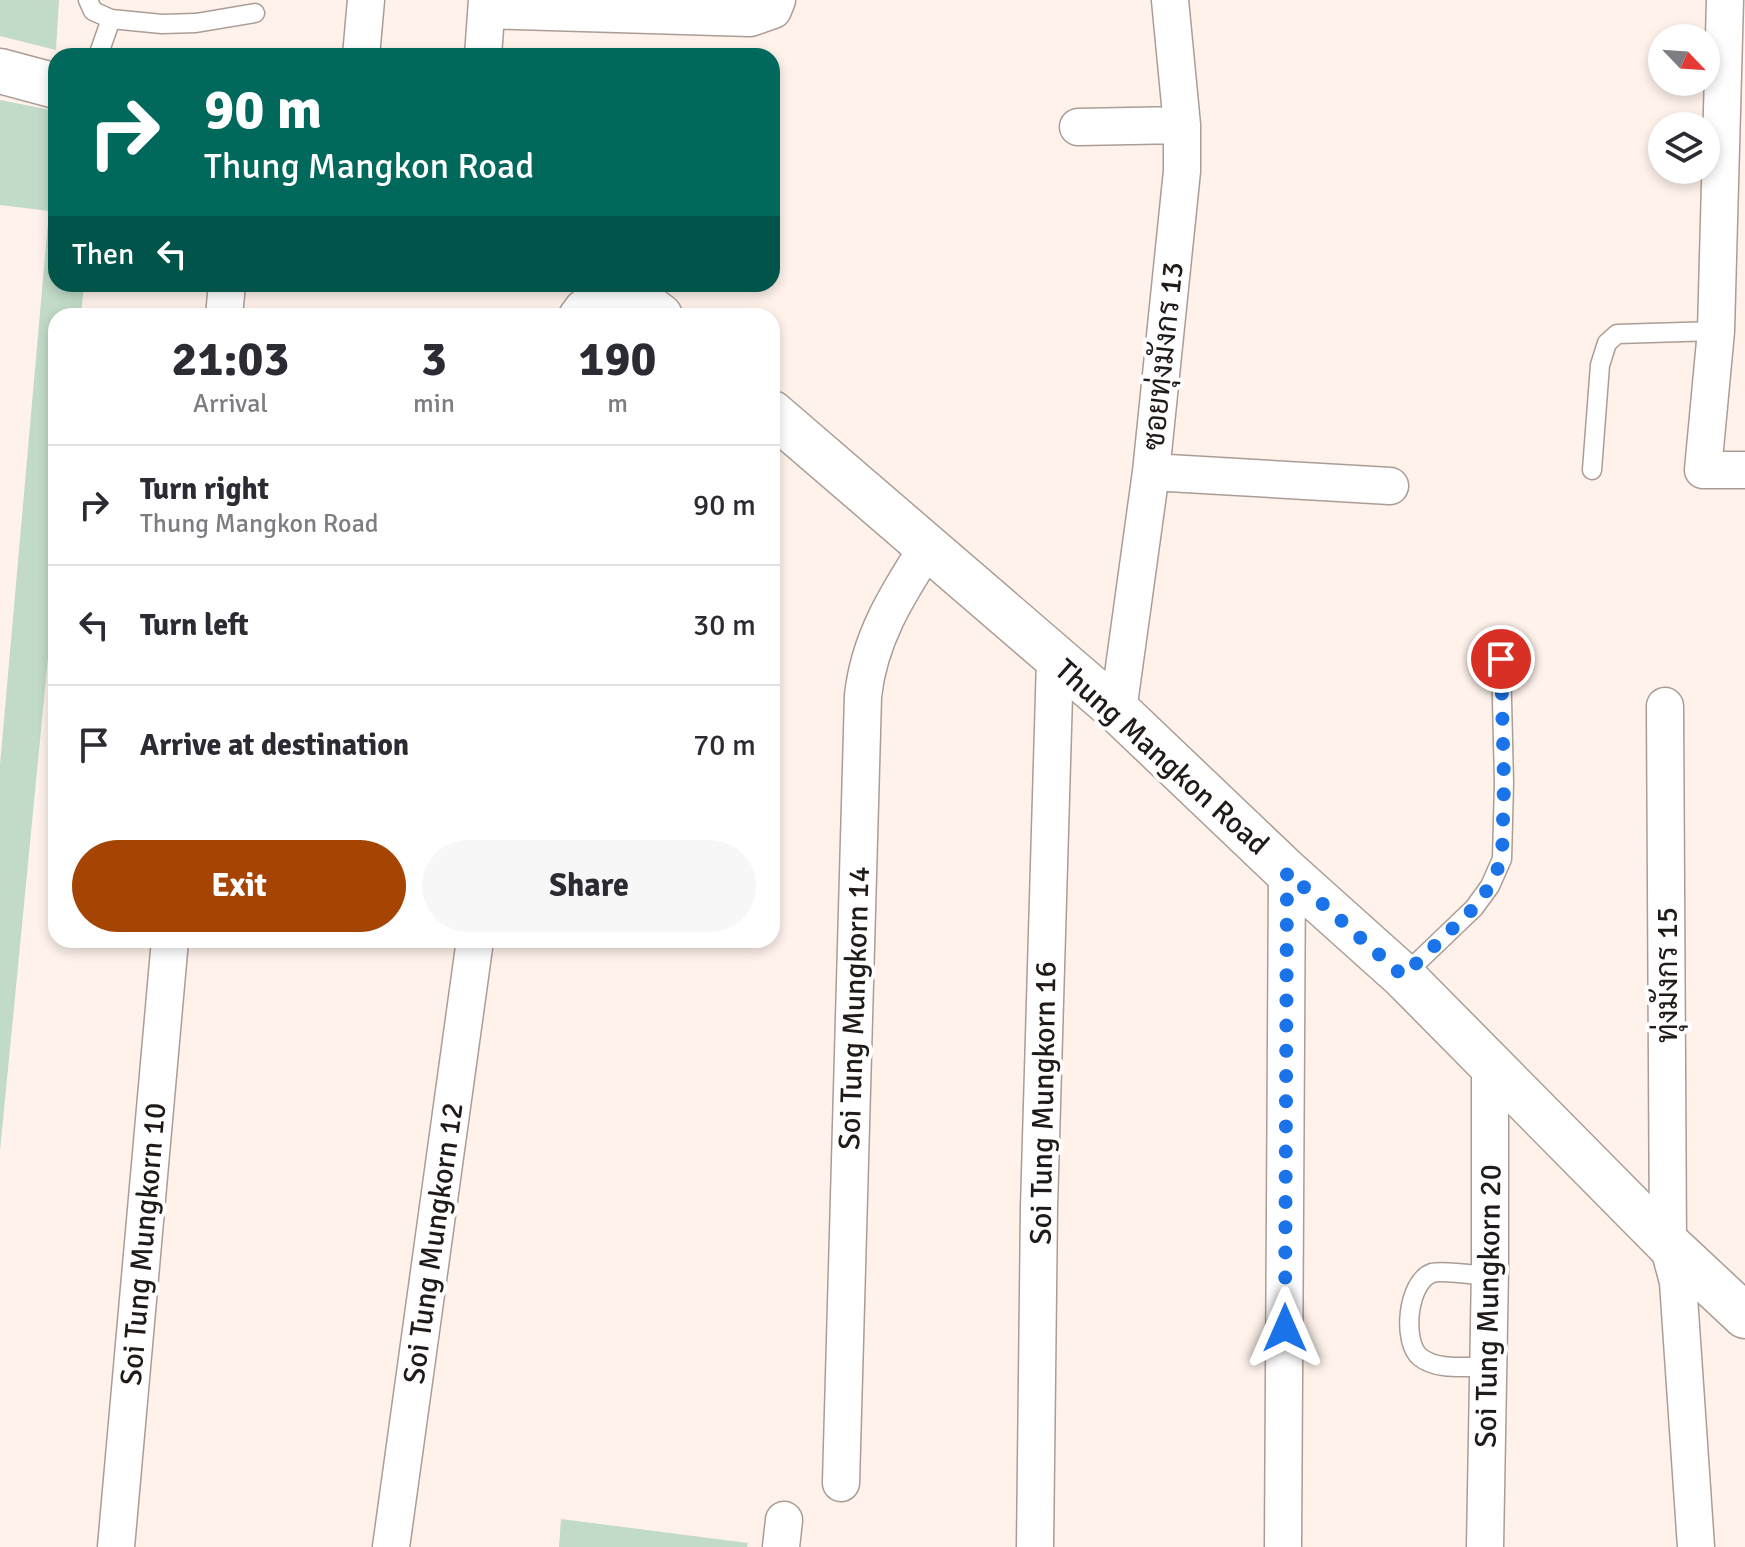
<!DOCTYPE html>
<meta charset="utf-8">
<style>
:root{--surface:#fff;--page:#f7f7f7;--text:#2b2b33;--muted:#7c7c81;--line:#e1e1e2;--accent:#a64403}
body{margin:0;font-family:Signika,Sarabun,sans-serif;background:var(--page);color:var(--text);height:100vh;display:flex;flex-direction:column;font-size:30px;white-space:nowrap}
*{box-sizing:border-box;margin:0}
p{font-size:26px;color:var(--muted)}
.icon{flex:none;width:44px;height:44px;fill:none;stroke:currentColor;stroke-width:2;stroke-linecap:round;stroke-linejoin:round}
.map{position:relative;flex:1;overflow:hidden}
.sheet{position:absolute;left:48px;top:308px;width:732px;height:640px;display:flex;flex-direction:column;background:var(--surface);border-radius:24px;box-shadow:0 4px 12px #0003}
.sheet>*{flex:none}
.banner{position:absolute;left:48px;top:48px;width:732px;height:244px;border-radius:24px;box-shadow:0 4px 12px #0003;background:#00695c;color:#fff;overflow:hidden}
.needle{width:52px;rotate:115deg}
.fabs{position:absolute;left:1648px;top:24px;display:grid;gap:16px}
.fabs a{display:grid;place-items:center;width:72px;height:72px;border-radius:50%;background:var(--surface);box-shadow:0 4px 12px #0003;font-size:40px}
.pin{position:absolute;display:grid;place-items:center;width:68px;height:68px;color:#fff;margin:-34px;border:4px solid #fff;border-radius:50%;box-shadow:0 2px 8px #0007}
.me{position:absolute;width:88px;margin:-44px;rotate:0deg;stroke-linejoin:round;filter:drop-shadow(0 0 6px #0008)}
.turn{display:flex;align-items:center;gap:28px;height:168px;padding:0 24px;font-size:36px}
.turn .icon{width:104px;height:104px;stroke-width:2.5}
.turn b{display:block;font-size:56px;line-height:68px}
.then{display:flex;align-items:center;height:76px;padding:0 24px;background:#0003;gap:16px;font-size:30px}
.eta{display:flex;justify-content:space-evenly;align-items:center;height:136px;text-align:center}
.eta b{font-size:48px;font-weight:700;line-height:56px}
.button{display:flex;gap:16px;margin-top:auto;padding:16px 24px}
.button a{flex:1;height:92px;border-radius:48px;background:var(--accent);color:#fff;font-size:32px;font-weight:700;line-height:92px;text-align:center}
.button a+a{background:var(--page);color:var(--text)}
ul{padding:0;list-style:none}
li{display:flex;align-items:center;gap:24px;height:120px;padding:0 24px;border-top:2px solid var(--line)}
li div{flex:1}
li b{display:block;font-size:30px}
li em{font-style:normal}
.map>svg:first-child{display:block}
.green{fill:#c1dbc7}
.lines{fill:none;stroke-linecap:round;stroke-linejoin:round}
.lane-casing{stroke:#ab9d95;stroke-width:21}
.street-casing{stroke:#ab9d95;stroke-width:39}
.secondary-casing{stroke:#ab9d95;stroke-width:47}
.lane{stroke:#fff;stroke-width:18}
.street{stroke:#fff;stroke-width:36}
.secondary{stroke:#fff;stroke-width:44}
.route{stroke:#1a73e8;stroke-width:14;stroke-dasharray:0 25.2}
.labels{text-anchor:middle;stroke-width:8;stroke-linejoin:round;paint-order:stroke}
.street-label{font-size:30px;fill:#201a18;stroke:#fff}
</style>
<div class="map">
<svg width="1745" height="1547" viewBox="0 0 1745 1547">
<rect width="100%" height="100%" fill="#fef2eb"/>
<path class="green" d="M 0,0 L 59,0 L 56,50 L 0,36 Z
M 0,100 L 56,111 L 56,284 L 84,284 L 81,316 L 56,316 L 56,576 L 0,1151 L 0,765 L 49,211 L 0,205 Z
M 561,1519 L 748,1543 L 747,1547 L 559,1547 Z"/>
<g class="lines">
<g class="lane-casing">
<path id="lane" d="M 88,0 L 93,11 L 111,19
M 98,56 L 111,19 L 162,24 L 196,23 L 255,13
M 1592,470 L 1600,365 L 1607,343 L 1617,334 L 1716,331
M 1403,976 L 1474,908 L 1490,886 L 1502,859 L 1504,783 L 1501,659
M 1487,1367 C 1467,1366 1437,1371 1420,1357 C 1402,1342 1407,1282 1432,1273 C 1443,1270 1475,1275 1488,1276"/>
</g>
<g class="street-casing">
<path id="street" d="M 1725,0 L 1716,331 L 1703,470 L 1745,470
M 487,10 L 750,18 L 773,10 L 777,0
M 361,56 L 366,0
M 483,56 L 487,0
M 1078,127 L 1182,125
M 224,316 L 227,284
M 577,316 L 583,308 L 616,284
M 1151,472 L 1390,486
M 1665,706 L 1668,1244 L 1678,1282 L 1696,1547
M 1118,711 L 1151,472 L 1182,171 L 1182,125 L 1170,0
M 841,1483 L 863,696 C 869,639 897,595 927,548
M 116,1547 L 170,940
M 391,1547 L 475,940
M 781,1547 L 784,1520
M 1035,1547 L 1039,1207 L 1055,660
M 1283,1547 L 1287,872
M 1485,1547 L 1490,1269 L 1490,1064"/>
</g>
<g class="secondary-casing">
<path id="secondary" d="M 0,71 L 56,86
M 617,284 L 660,316
M 772,413 L 1118,711 L 1287,872 L 1403,976 L 1668,1244 L 1745,1316"/>
</g>
<use href="#lane" class="lane"/>
<use href="#street" class="street"/>
<use href="#secondary" class="secondary"/>
</g>
<g class="lines">
<path class="route" d="M 1285,1328 L 1287,872 L 1403,976 L 1474,908 L 1490,886 L 1502,859 L 1504,783 L 1501,659"/>
</g>
<g class="labels">
<g class="street-label">
<text transform="translate(1163 356) rotate(-84)" y="10">ซอยทุ่งมังกร 13</text>
<text transform="translate(1162 757) rotate(42)" y="10">Thung Mangkon Road</text>
<text transform="translate(1667 975) rotate(-90)" y="10">ทุ่งมังกร 15</text>
<text transform="translate(854 1008) rotate(-88)" y="10">Soi Tung Mungkorn 14</text>
<text transform="translate(1043 1103) rotate(-89)" y="10">Soi Tung Mungkorn 16</text>
<text transform="translate(433 1243) rotate(-82)" y="10">Soi Tung Mungkorn 12</text>
<text transform="translate(143 1244) rotate(-85)" y="10">Soi Tung Mungkorn 10</text>
<text transform="translate(1488 1306) rotate(-89)" y="10">Soi Tung Mungkorn 20</text>
</g>
</g>
</svg>
<div class="fabs">
<a><svg class="needle" viewBox="-14 -14 28 28"><path d="M0-13l5 13h-10z" fill="#e53935"/><path d="M0 13l5-13h-10z" fill="#7c7c81"/></svg></a>
<a><svg class="icon" aria-label="layers" viewBox="0 0 24 24"><path d="M12 4l9 5-9 5-9-5zM3 14l9 5 9-5"/></svg></a>
</div>
<div class="pin" style="left:1501px;top:659px;background:#d93025"><svg class="icon" aria-label="arrive" viewBox="0 0 24 24"><path d="M6 21V4h12l-3 4 3 4H6"/></svg></div>
<svg class="me" style="left:1285px;top:1328px" viewBox="-20 -20 40 40"><path d="M0-17L14 15 0 8-14 15z" fill="#1a73e8" stroke="#fff" stroke-width="4"/></svg>
<div class="banner">
<div class="turn"><svg class="icon" aria-label="right" viewBox="0 0 24 24"><path d="M7 20v-9h11M14 6l5 5-5 5"/></svg><div><b>90 m</b>Thung Mangkon Road</div></div>
<div class="then">Then<svg class="icon" aria-label="left" viewBox="0 0 24 24"><path d="M17 20v-9H6M10 6l-5 5 5 5"/></svg></div>
</div>
<section class="sheet">
<div class="eta">
<div><b>21:03</b><p>Arrival</p></div>
<div><b>3</b><p>min</p></div>
<div><b>190</b><p>m</p></div>
</div>
<ul>
<li><svg class="icon" aria-label="right" viewBox="0 0 24 24"><path d="M7 20v-9h11M14 6l5 5-5 5"/></svg><div><b>Turn right</b><p>Thung Mangkon Road</p></div><em>90 m</em></li>
<li><svg class="icon" aria-label="left" viewBox="0 0 24 24"><path d="M17 20v-9H6M10 6l-5 5 5 5"/></svg><div><b>Turn left</b></div><em>30 m</em></li>
<li><svg class="icon" aria-label="arrive" viewBox="0 0 24 24"><path d="M6 21V4h12l-3 4 3 4H6"/></svg><div><b>Arrive at destination</b></div><em>70 m</em></li>
</ul>
<div class="button"><a>Exit</a><a>Share</a></div>
</section>
</div>
